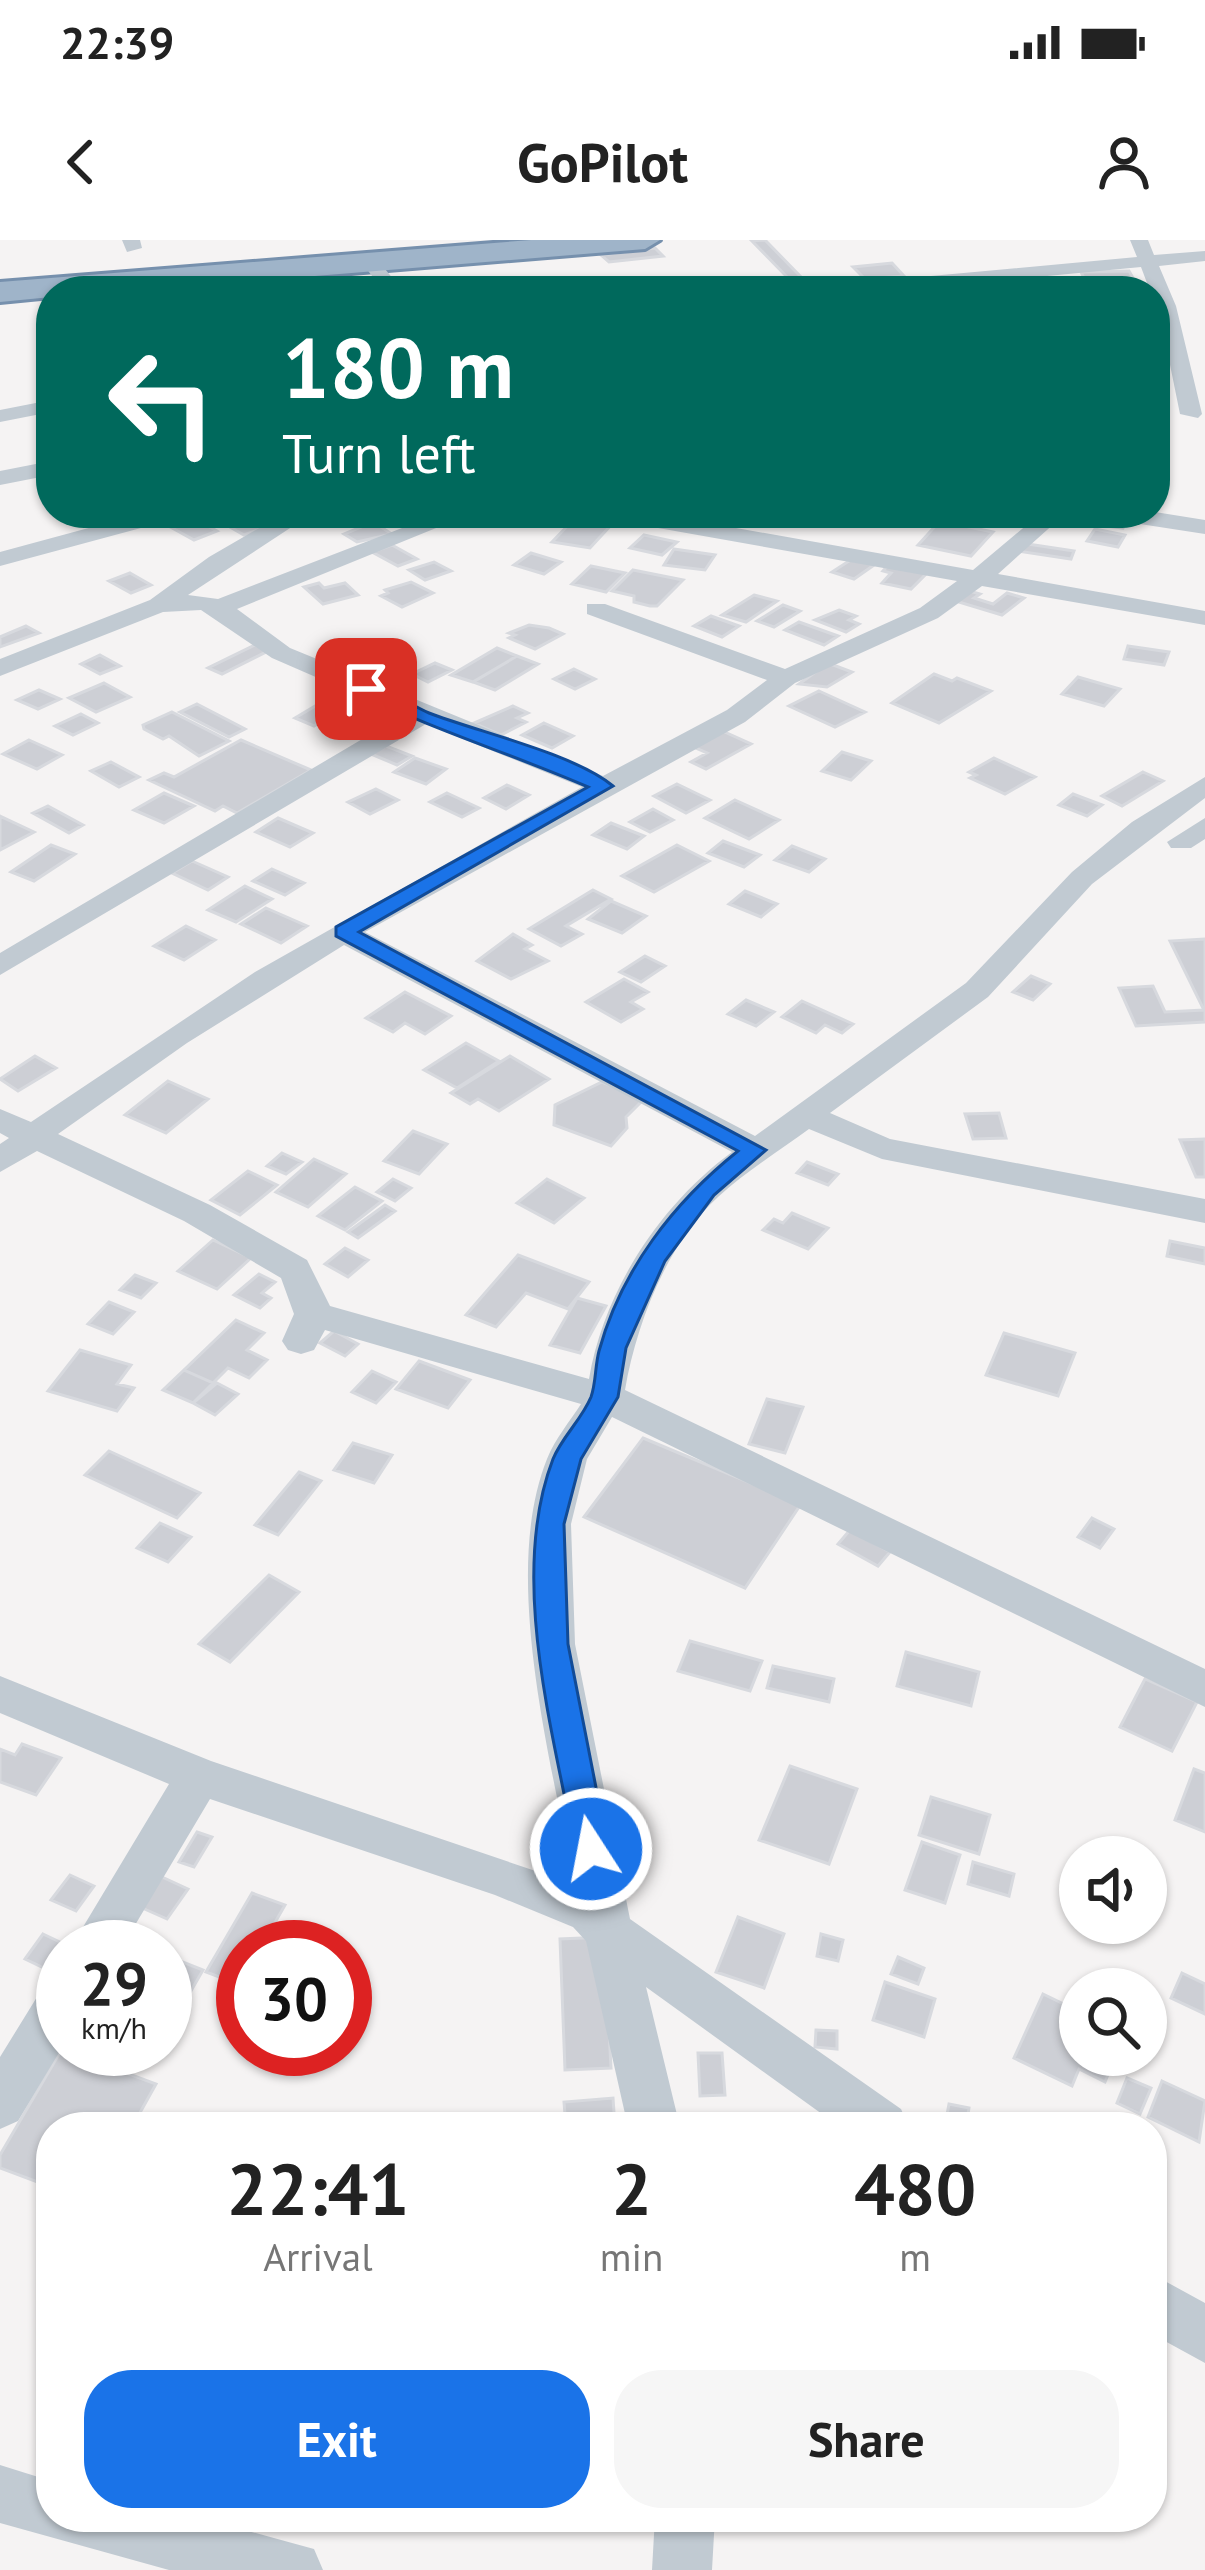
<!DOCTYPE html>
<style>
:root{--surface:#fff;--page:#f6f6f6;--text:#222;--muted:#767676;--accent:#1a73e8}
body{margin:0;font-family:"PT Sans",sans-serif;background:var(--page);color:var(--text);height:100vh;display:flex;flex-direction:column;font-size:45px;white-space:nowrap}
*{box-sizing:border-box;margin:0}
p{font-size:39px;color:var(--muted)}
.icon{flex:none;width:66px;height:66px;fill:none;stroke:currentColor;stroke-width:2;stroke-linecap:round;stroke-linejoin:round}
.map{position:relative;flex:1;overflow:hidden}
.panel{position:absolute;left:36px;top:1872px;width:1131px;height:420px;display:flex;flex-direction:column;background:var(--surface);border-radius:48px;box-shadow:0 3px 9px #0004}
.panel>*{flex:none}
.hud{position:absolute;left:36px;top:36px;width:1134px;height:252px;border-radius:48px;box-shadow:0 3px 9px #0004;background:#00695c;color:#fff;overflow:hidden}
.controls{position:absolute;left:1059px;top:1596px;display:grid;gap:24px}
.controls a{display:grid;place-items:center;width:108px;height:108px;border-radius:50%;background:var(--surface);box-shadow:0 3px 9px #0004;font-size:60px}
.speed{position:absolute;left:36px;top:1680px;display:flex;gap:24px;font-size:60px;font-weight:700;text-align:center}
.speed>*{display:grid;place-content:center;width:156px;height:156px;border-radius:50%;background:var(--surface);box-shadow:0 3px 9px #0004;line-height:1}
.speed small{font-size:30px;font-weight:400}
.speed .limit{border:18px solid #d22;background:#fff;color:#111}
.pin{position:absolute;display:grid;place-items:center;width:102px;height:102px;color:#fff;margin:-51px;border-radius:24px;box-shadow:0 6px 18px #0006}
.me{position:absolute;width:132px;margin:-66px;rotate:349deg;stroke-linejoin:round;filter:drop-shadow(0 0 9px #0008)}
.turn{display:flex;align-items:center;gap:42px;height:252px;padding:0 48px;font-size:54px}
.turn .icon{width:156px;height:156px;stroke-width:2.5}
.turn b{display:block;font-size:84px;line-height:102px}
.eta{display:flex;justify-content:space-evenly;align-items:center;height:204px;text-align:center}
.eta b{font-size:72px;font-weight:600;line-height:84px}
.cta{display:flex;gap:24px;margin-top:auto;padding:24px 48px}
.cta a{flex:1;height:138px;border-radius:48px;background:var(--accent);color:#fff;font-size:48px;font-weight:600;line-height:138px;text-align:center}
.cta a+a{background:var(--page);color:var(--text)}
.status{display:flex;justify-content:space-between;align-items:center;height:84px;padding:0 60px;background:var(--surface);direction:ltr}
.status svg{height:33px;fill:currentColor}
header{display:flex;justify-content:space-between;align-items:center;height:156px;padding:0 48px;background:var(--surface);font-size:54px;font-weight:600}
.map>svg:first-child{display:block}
.building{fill:#cdcfd5;stroke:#d7d9de;stroke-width:3}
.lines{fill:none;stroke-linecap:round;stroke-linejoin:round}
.trunk-casing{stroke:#7690ad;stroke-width:6}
.minor{fill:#c1cad2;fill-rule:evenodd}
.trunk{fill:#9fb4c9;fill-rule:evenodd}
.route{fill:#1a73e8;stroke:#114b97;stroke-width:3}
</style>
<div class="status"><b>22:39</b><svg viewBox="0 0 49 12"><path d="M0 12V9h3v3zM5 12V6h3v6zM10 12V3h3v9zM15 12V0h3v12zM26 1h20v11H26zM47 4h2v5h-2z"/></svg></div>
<header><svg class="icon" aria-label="back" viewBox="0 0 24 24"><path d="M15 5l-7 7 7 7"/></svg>GoPilot<svg class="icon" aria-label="person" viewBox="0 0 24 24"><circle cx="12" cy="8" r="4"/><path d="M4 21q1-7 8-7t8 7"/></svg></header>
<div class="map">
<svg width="1205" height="2330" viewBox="0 0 1205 2330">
<rect width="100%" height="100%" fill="#f5f3f3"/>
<path class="building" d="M 765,0 L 802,38 L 789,39 L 752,1 Z
M 655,8 L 663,16 L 609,22 L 601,15 Z
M 892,23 L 904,36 L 865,39 L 853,27 Z
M 1129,31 L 1133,38 L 1109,38 L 1111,42 L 1086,42 L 1081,32 Z
M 677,38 L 690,51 L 639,48 L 646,47 L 641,42 Z
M 840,38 L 847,47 L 797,50 L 790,40 Z
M 525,41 L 538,51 L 477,48 Z
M 235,273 L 254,273 L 274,284 L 244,295 L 216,279 Z
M 1078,273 L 1097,273 L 1127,277 L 1123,288 L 1075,282 Z
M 188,275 L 217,291 L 194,300 L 165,284 Z
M 576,277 L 613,283 L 590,308 L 552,302 Z
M 940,281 L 993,292 L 971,316 L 918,305 Z
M 373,282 L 392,294 L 357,302 L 344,294 Z
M 1095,289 L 1125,295 L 1118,307 L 1087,301 Z
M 644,295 L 677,302 L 662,315 L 630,308 Z
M 1021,303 L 1074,311 L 1071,319 L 1017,311 Z
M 392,305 L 417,319 L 398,326 L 372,312 Z
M 674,309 L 715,315 L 705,330 L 664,325 Z
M 531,313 L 561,322 L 544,334 L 514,325 Z
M 852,319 L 874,325 L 854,339 L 832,332 Z
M 434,322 L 451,331 L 425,340 L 409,330 Z
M 891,322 L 929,331 L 911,349 L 882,343 L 891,333 L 883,331 Z
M 591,326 L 625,333 L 606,352 L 572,344 Z
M 633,330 L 683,340 L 657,366 L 650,366 L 634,362 L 634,356 L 612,351 Z
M 130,333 L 151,345 L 131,353 L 109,341 Z
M 411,342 L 433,353 L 402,367 L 381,356 L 388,353 L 385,350 Z
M 319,343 L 324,348 L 345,343 L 358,355 L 323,364 L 304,347 Z
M 966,350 L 980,354 L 974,358 L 993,364 L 1007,353 L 1024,358 L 1002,375 L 952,360 Z
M 754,355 L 777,361 L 746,382 L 722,375 Z
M 783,365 L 800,371 L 774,387 L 757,381 Z
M 839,370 L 856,376 L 849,380 L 859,384 L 846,392 L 815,380 Z
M 711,376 L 739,386 L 722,397 L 694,386 Z
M 799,382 L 838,396 L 824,405 L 785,390 Z
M 529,385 L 549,388 L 563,394 L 535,409 L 509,398 L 515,395 L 509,393 Z
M 26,386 L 39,393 L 0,407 L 0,397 Z
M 255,405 L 268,411 L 222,434 L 208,428 Z
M 1128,406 L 1169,412 L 1164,425 L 1124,419 Z
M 497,408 L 517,416 L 473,442 L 451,435 Z
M 379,414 L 398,424 L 374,435 L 354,424 Z
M 100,415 L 120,426 L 100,434 L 81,424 Z
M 517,416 L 538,424 L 495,450 L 473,442 Z
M 435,423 L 452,430 L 428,442 L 412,434 Z
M 828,423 L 852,432 L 827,447 L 799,444 Z
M 574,429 L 595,439 L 575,449 L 554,439 Z
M 934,434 L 952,441 L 957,438 L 991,451 L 939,483 L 892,463 Z
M 1078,437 L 1120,449 L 1104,466 L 1062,454 Z
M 104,443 L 130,457 L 96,472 L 69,458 Z
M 39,450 L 60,459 L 38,469 L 17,460 Z
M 819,451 L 865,472 L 835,487 L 789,466 Z
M 322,462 L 341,469 L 314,486 L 295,478 Z
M 197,464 L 245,489 L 229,497 L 180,472 Z
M 513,466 L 528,473 L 517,478 L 526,482 L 501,495 L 474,483 Z
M 172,472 L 229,501 L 199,516 L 169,496 L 163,499 L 144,489 L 143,485 Z
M 81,474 L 98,483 L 73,495 L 55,486 Z
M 544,483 L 573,496 L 552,508 L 522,495 Z
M 718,489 L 751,504 L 706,529 L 691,522 L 707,513 L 696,508 Z
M 29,500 L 62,515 L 37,529 L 3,514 Z
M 241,500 L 311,530 L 237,573 L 223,566 L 215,571 L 149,540 L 164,533 L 174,537 Z
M 386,506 L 412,516 L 397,525 L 371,514 Z
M 842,512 L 871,521 L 851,540 L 822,531 Z
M 415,518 L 446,529 L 426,544 L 394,532 Z
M 994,518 L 1035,537 L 1005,554 L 970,538 L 976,535 L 969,532 Z
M 111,522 L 139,537 L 119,547 L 91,531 Z
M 1143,532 L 1163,541 L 1122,566 L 1102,556 Z
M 677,544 L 710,560 L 686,573 L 654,556 Z
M 507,545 L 529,555 L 506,569 L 484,558 Z
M 376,549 L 398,560 L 370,574 L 348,562 Z
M 164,553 L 194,566 L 164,583 L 134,570 Z
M 447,553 L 479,568 L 462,577 L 430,562 Z
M 1073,554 L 1102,565 L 1087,576 L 1059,565 Z
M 735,560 L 779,580 L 749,599 L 705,578 Z
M 48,566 L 83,585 L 69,593 L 33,573 Z
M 653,569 L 673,580 L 650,592 L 630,582 Z
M 0,576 L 34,592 L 0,610 Z
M 278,578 L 313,593 L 290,607 L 256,592 Z
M 611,583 L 644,596 L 627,609 L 593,595 Z
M 723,601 L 760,615 L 744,627 L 708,613 Z
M 51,605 L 75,614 L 34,641 L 11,632 Z
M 677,605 L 709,621 L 654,652 L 622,636 Z
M 792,606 L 825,619 L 809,632 L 775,620 Z
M 192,621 L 228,637 L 208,650 L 172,633 Z
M 272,629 L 304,643 L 285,655 L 253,641 Z
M 245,646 L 272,659 L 236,682 L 208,670 Z
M 593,650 L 611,659 L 566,686 L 582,694 L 561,706 L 529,689 Z
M 745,651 L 777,664 L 761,677 L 729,664 Z
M 611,661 L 646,676 L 622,693 L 588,679 Z
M 266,668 L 307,686 L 281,703 L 241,684 Z
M 186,686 L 215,700 L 184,720 L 154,706 Z
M 513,694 L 532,705 L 525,709 L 548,721 L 511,739 L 477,721 Z
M 1205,699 L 1205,782 L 1136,786 L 1119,748 L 1153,746 L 1165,772 L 1204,770 L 1170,701 Z
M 645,716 L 665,726 L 641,742 L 620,732 Z
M 1031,736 L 1050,744 L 1033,760 L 1013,752 Z
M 624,739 L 648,752 L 631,762 L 643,769 L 621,782 L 586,762 Z
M 405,752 L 451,776 L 425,794 L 405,783 L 393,792 L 366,778 Z
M 746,760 L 774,772 L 756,786 L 728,774 Z
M 802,761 L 853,784 L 842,793 L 825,785 L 816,793 L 782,777 Z
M 466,803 L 499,821 L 457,848 L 424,830 Z
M 35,816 L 56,828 L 18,851 L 0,839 Z
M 510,816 L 549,839 L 499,871 L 478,859 L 470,864 L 451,853 Z
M 168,841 L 208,859 L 166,893 L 125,875 Z
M 602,842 L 644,859 L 626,877 L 627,888 L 611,906 L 554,885 L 555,865 Z
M 999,873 L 1006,898 L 973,899 L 965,874 Z
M 413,891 L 447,904 L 419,934 L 384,921 Z
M 1205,899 L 1205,937 L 1196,937 L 1180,900 Z
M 282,913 L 302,922 L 286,934 L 267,926 Z
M 314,919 L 346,934 L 308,967 L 276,952 Z
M 807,922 L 838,934 L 828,945 L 797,933 Z
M 248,931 L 277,945 L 240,975 L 211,960 Z
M 393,939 L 411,948 L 395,961 L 377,952 Z
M 547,939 L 584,958 L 554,983 L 517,963 Z
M 355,947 L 382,961 L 345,990 L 318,976 Z
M 385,965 L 395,971 L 358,998 L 348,992 Z
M 792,973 L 828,988 L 808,1009 L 763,990 L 774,979 L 783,983 Z
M 213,1000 L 251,1018 L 217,1049 L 178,1031 Z
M 1170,1001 L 1205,1008 L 1205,1024 L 1167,1016 Z
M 345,1008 L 368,1020 L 348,1037 L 325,1024 Z
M 518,1015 L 589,1042 L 568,1069 L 526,1053 L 496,1087 L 466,1075 Z
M 259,1034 L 275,1042 L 262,1053 L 271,1058 L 260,1068 L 234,1055 Z
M 135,1035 L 156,1043 L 141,1058 L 120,1050 Z
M 577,1058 L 606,1066 L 580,1113 L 550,1105 Z
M 109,1062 L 134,1072 L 113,1094 L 88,1084 Z
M 236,1080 L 264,1093 L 247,1110 L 267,1120 L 249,1138 L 228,1128 L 213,1143 L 184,1130 Z
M 334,1091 L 358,1104 L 345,1116 L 320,1103 Z
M 1004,1093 L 1075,1113 L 1058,1156 L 986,1135 Z
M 80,1110 L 131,1125 L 117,1144 L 134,1148 L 117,1171 L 48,1151 Z
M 419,1121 L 470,1140 L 448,1168 L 396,1149 Z
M 184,1130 L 213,1143 L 193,1163 L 163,1150 Z
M 372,1131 L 396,1142 L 376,1163 L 352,1152 Z
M 217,1143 L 238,1154 L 215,1175 L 193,1163 Z
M 767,1159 L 803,1167 L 785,1213 L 749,1204 Z
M 643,1198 L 801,1264 L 745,1348 L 584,1277 Z
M 353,1203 L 392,1215 L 374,1243 L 334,1230 Z
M 109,1211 L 200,1253 L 177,1278 L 85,1235 Z
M 299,1232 L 321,1241 L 278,1295 L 255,1285 Z
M 1092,1278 L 1114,1289 L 1100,1308 L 1078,1297 Z
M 160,1283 L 191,1297 L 168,1322 L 137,1308 Z
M 850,1290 L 890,1312 L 878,1326 L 838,1304 Z
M 269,1335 L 299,1352 L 230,1422 L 199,1404 Z
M 690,1401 L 762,1421 L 750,1451 L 678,1431 Z
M 906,1412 L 979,1432 L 971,1466 L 897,1446 Z
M 773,1426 L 834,1439 L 829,1462 L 767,1448 Z
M 1145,1439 L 1197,1462 L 1172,1511 L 1120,1487 Z
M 22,1504 L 61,1518 L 36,1555 L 0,1542 L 0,1509 L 15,1515 Z
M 790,1526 L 857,1549 L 829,1624 L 759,1600 Z
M 1194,1529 L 1205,1533 L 1205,1592 L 1175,1580 Z
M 931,1557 L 990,1575 L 979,1614 L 919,1595 Z
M 197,1592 L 212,1597 L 194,1627 L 179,1622 Z
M 922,1602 L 960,1615 L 945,1663 L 905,1650 Z
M 1115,1604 L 1152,1615 L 1149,1634 L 1146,1617 L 1112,1617 Z
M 973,1622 L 1014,1634 L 1009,1656 L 968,1644 Z
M 70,1635 L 94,1646 L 76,1671 L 51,1660 Z
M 162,1637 L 188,1649 L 167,1679 L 140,1667 Z
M 252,1653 L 285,1665 L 261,1707 L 243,1707 L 240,1745 L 206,1732 Z
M 738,1677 L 784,1694 L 764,1748 L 716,1732 Z
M 43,1694 L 62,1703 L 44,1728 L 25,1719 Z
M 821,1694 L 843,1700 L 838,1721 L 817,1716 Z
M 604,1697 L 611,1828 L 565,1830 L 560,1699 Z
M 165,1715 L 203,1730 L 165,1796 Z
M 898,1717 L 924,1728 L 918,1744 L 891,1734 Z
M 1182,1733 L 1205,1744 L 1205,1774 L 1171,1758 Z
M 885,1742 L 935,1759 L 924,1797 L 873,1780 Z
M 1043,1754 L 1080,1772 L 1080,1815 L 1116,1815 L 1105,1842 L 1079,1829 L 1072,1846 L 1014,1818 Z
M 816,1790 L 837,1791 L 837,1809 L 815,1807 Z
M 62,1809 L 156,1844 L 132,1887 L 51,1887 L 51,1947 L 0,1928 L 0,1915 Z
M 698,1813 L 722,1813 L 725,1855 L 700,1856 Z
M 1127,1838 L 1151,1848 L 1140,1874 L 1117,1863 Z
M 1162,1841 L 1205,1861 L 1199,1902 L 1148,1877 Z
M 613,1858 L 615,1887 L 566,1887 L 564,1862 Z
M 949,1864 L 969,1868 L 966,1887 L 945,1885 Z"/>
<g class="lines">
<g class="trunk-casing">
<path id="trunk" d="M 531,0 L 660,0 L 645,9 L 130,51 L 51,51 L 51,57 L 0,62 L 0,42 Z"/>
</g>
<path class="minor" d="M 122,0 L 140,0 L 142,8 L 127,12 Z
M 1130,0 L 1148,0 L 1154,15 L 1205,11 L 1205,21 L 1159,26 L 1176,66 L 1202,174 L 1198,178 L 1180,174 L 1155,51 L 1150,51 L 1141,27 L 893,51 L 824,51 L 833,45 L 1137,17 Z
M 364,18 L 376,18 L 403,51 L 384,51 L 361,22 Z
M 51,160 L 51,172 L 0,182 L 0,170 Z
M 51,221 L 51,235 L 0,245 L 0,231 Z
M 1155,272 L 1205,280 L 1205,294 L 1114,280 L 1103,273 Z
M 144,273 L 181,273 L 178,278 L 0,326 L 0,312 Z
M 285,273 L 313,273 L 188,355 L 218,359 L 441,273 L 473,273 L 237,369 L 290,408 L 603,536 L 727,470 L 767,440 L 587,374 L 587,364 L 605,364 L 785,429 L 920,368 L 957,341 L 613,280 L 602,273 L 652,273 L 973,330 L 1041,273 L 1066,273 L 998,334 L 1205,371 L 1205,385 L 982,346 L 938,378 L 795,443 L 745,482 L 365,692 L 755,896 L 966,743 L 1072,632 L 1132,582 L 1205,537 L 1205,558 L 1092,644 L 988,757 L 830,873 L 890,899 L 1205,959 L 1205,983 L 882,919 L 809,889 C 779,911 745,932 718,957 C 667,1003 636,1085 625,1150 L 1205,1429 L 1205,1467 L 612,1177 L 587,1219 L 571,1284 L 575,1404 L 630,1679 L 901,1869 L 909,1887 L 840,1887 L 646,1747 L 680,1887 L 628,1887 L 586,1701 L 573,1687 L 495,1655 L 210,1559 L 122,1707 L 71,1707 L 169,1544 L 0,1473 L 0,1436 L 211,1521 L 574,1644 C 552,1521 500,1336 547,1219 C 555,1199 570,1181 581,1164 L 325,1090 L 314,1110 L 301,1114 L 288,1110 L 282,1101 L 294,1074 L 281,1038 L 184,981 L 37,911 L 0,932 L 0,904 L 9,898 L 0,893 L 0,869 L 31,882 L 255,732 L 582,547 L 426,484 L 0,735 L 0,713 L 403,475 L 272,418 L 201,370 L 163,372 L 0,436 L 0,419 L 150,360 L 209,317 ZM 344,705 L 732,912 C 660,965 604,1050 589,1139 L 330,1066 L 307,1020 L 210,965 L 58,894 L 187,803 Z
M 1205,578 L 1205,599 L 1191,608 L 1171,608 L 1167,602 Z
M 63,1737 L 63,1806 L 18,1881 L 0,1889 L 0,1817 L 45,1744 Z
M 1152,2034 L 1205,2063 L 1205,2123 L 1152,2094 Z
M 0,2225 L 51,2241 L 51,2277 L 197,2277 L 314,2309 L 323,2330 L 169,2330 L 0,2283 Z
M 655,2277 L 715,2277 L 712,2330 L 652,2330 Z"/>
<use href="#trunk" class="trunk"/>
</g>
<path class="route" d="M 359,445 C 383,443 407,464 429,473 C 478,492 575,514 613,546 L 359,692 L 766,910 L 714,955 L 665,1021 L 626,1108 L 618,1157 L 581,1219 L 564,1284 L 568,1404 L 608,1609 L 603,1619 L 591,1623 L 580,1619 L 575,1609 C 553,1490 508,1336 553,1219 C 562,1197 582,1179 591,1157 C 596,1143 595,1126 599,1111 C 621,1030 674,962 738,911 L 336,696 L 336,687 L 588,547 C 512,514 433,490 359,453 Z"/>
</svg>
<div class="controls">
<a><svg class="icon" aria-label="sound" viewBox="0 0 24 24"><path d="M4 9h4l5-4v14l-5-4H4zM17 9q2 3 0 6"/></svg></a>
<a><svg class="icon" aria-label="search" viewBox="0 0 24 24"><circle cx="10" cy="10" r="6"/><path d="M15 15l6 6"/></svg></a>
</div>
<div class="speed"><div>29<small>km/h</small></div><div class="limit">30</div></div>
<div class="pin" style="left:366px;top:449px;background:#d93025"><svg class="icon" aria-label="arrive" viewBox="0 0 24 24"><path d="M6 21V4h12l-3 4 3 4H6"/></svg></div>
<svg class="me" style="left:591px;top:1609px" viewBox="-20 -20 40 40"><circle r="17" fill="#1a73e8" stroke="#fff" stroke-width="3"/><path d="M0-11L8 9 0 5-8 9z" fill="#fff"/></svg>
<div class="hud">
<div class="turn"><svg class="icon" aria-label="left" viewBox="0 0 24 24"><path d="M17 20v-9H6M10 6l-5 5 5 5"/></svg><div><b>180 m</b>Turn left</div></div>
</div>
<section class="panel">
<div class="eta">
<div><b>22:41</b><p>Arrival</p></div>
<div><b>2</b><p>min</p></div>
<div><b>480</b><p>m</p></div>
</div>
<div class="cta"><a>Exit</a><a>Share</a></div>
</section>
</div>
